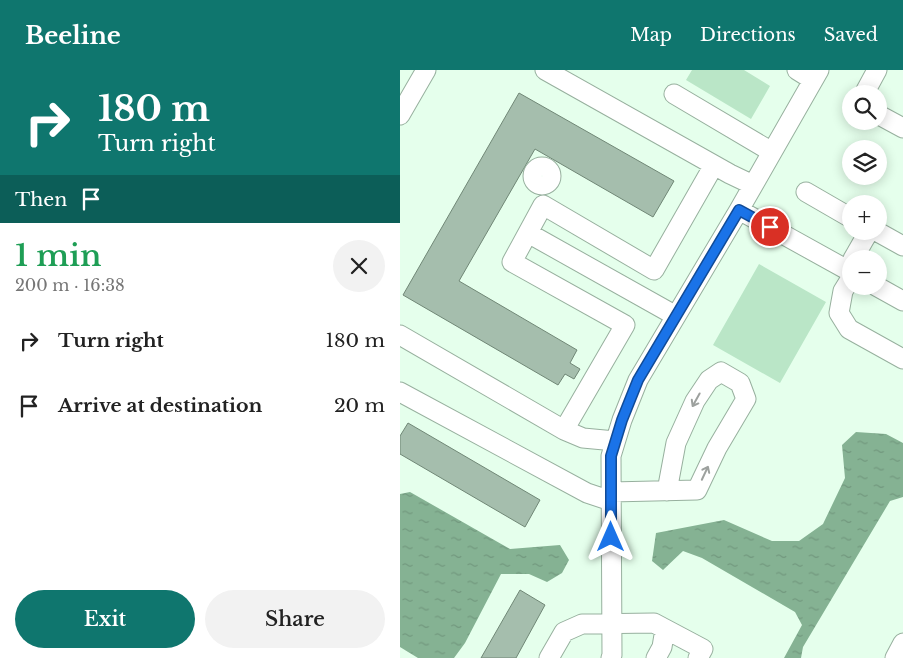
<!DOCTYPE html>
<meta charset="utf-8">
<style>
:root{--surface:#fff;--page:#f2f2f2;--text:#222;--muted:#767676;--accent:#0f766e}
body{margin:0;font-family:"Libre Baskerville",serif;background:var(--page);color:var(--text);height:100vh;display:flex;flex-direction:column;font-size:19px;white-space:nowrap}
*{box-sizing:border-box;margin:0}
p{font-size:16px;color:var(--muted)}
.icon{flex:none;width:28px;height:28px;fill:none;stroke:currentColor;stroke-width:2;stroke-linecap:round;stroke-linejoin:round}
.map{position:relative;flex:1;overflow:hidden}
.sheet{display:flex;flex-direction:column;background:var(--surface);width:400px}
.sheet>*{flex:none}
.hud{background:#0f766e;color:#fff;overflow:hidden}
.fabs{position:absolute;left:442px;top:15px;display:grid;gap:10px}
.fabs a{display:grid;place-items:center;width:45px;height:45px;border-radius:50%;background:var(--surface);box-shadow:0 2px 12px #0003;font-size:25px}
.pin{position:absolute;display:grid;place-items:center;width:42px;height:42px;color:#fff;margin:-21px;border:2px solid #fff;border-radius:50%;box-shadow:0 1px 5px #0007}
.me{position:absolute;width:55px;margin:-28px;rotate:0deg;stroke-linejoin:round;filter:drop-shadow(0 0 4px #0008)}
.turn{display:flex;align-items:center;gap:18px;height:105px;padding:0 15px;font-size:22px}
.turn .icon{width:65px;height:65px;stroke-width:2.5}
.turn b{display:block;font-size:35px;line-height:42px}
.then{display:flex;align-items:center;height:48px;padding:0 15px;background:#0003;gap:10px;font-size:19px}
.round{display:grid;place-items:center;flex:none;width:52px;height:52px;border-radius:26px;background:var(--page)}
.headline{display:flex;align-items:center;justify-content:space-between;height:85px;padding:0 15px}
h1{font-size:30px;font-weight:600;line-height:38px;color:#1e9e55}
.cta{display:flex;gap:10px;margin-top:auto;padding:10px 15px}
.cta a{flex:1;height:58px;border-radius:30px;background:var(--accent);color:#fff;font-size:20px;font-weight:600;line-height:58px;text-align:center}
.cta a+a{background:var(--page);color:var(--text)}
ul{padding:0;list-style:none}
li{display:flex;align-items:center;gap:15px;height:65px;padding:0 15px}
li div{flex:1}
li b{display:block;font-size:19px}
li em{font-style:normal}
header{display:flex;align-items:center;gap:30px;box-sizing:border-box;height:70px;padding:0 25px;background:var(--accent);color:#fff}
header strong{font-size:24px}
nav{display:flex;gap:28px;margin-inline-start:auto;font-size:18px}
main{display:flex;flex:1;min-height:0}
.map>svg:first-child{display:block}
.grass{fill:#bae6c7}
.water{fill:url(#water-ripples)}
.building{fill:#a5bead;stroke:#708776}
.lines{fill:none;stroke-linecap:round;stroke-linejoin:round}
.minor-casing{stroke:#97b09e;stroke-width:21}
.minor{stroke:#fff;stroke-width:19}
.oneway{stroke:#9da19e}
.route-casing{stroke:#114b97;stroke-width:12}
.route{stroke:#1a73e8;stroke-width:9}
</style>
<header>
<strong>Beeline</strong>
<nav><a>Map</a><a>Directions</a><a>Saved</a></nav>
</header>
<main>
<section class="sheet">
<div class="hud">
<div class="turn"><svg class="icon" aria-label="right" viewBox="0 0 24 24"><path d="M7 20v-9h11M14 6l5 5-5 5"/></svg><div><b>180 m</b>Turn right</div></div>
<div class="then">Then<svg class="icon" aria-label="arrive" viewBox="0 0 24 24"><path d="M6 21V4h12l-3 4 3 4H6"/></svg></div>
</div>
<div class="headline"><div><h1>1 min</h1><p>200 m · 16:38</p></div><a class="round"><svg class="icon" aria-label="close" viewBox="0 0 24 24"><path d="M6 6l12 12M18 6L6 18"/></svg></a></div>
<ul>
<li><svg class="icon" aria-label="right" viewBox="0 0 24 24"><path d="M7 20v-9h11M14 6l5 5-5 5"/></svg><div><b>Turn right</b></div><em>180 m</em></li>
<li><svg class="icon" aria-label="arrive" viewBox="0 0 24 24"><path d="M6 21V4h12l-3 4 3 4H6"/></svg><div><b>Arrive at destination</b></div><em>20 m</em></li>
</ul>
<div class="cta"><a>Exit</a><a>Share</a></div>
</section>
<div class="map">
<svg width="503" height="588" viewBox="0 0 503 588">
<defs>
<pattern id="water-ripples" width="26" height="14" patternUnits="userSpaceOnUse" patternTransform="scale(1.25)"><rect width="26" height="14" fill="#85b293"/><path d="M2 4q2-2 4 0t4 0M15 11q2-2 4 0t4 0" fill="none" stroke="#72987e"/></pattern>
</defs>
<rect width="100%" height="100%" fill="#e5ffec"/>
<path class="grass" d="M 292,0 L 344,0 L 370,16 L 351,49 L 286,10 Z
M 359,194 L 426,232 L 380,313 L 313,275 Z"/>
<path class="water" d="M 456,362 L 486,364 L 503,373 L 503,427 L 490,431 L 403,577 L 401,588 L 384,588 L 402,555 L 395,542 L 302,488 L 283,481 L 263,500 L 252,491 L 256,463 L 324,450 L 372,471 L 399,471 L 423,454 L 445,408 L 442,375 Z
M 10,422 L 110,479 L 160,475 L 169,490 L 162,503 L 147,512 L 129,504 L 101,504 L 65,573 L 54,588 L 18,588 L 0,577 L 0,424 Z"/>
<path class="building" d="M 119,23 L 274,111 L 253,147 L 135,79 L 59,211 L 177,280 L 170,293 L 180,299 L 174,309 L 165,304 L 158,315 L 3,225 Z
M 8,353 L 140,430 L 125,457 L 0,384 L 0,366 Z
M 120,520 L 145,535 L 116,588 L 81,588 Z"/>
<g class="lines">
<g class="minor-casing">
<path id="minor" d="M 145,0 L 330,104 L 353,115
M 397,0 L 413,10
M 274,24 L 372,82
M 464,24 L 477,0
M 0,45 L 26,0
M 479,45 L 503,58
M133 106a9 9 0 1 1 18 0a9 9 0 1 1-18 0Z
M 406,122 L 451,148
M 339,140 L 451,202
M 476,161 L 503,176
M 128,163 L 276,246
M 453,189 L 469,161
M 451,208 L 443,221 L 439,243 L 449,259 L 503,289
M 476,216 L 503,231
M 0,265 L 164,360 L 225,255 L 112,192 L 143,135 L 254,200 L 314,95
M 0,322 L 187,423 L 211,431
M 164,360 L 183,368 L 215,371
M 211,422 L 297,420 L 317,378 L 346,329 L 340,313 L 321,302 L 309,310 L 295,331 L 276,373 L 267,421
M 149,588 L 164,562 L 182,554 L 254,553 L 303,579 L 298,588
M 211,588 L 212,585 L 211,386 L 222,350 L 238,310 L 339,140 L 419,0
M 256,588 L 262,577 L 265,559
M 495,588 L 503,573"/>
</g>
<use href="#minor" class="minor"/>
</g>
<defs><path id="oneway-shaft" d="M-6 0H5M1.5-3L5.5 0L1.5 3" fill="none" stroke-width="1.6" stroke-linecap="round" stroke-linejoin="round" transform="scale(1.25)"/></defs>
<g class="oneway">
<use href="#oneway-shaft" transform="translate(296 330) rotate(119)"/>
<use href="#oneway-shaft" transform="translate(305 403) rotate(-65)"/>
</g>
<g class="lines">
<g class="route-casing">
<path id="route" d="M 211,467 L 211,386 L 222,350 L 238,310 L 339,140 L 370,157"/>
</g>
<use href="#route" class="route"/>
</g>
</svg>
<div class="fabs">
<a><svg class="icon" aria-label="search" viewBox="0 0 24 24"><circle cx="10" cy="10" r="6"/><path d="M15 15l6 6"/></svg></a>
<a><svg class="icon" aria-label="layers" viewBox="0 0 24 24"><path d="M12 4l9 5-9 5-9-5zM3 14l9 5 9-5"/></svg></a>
<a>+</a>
<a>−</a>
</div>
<div class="pin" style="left:370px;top:157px;background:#d93025"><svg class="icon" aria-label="arrive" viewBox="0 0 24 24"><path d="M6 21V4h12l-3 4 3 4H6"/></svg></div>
<svg class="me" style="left:211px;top:467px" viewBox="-20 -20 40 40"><path d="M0-17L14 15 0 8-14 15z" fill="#1a73e8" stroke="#fff" stroke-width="4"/></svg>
</div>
</main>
